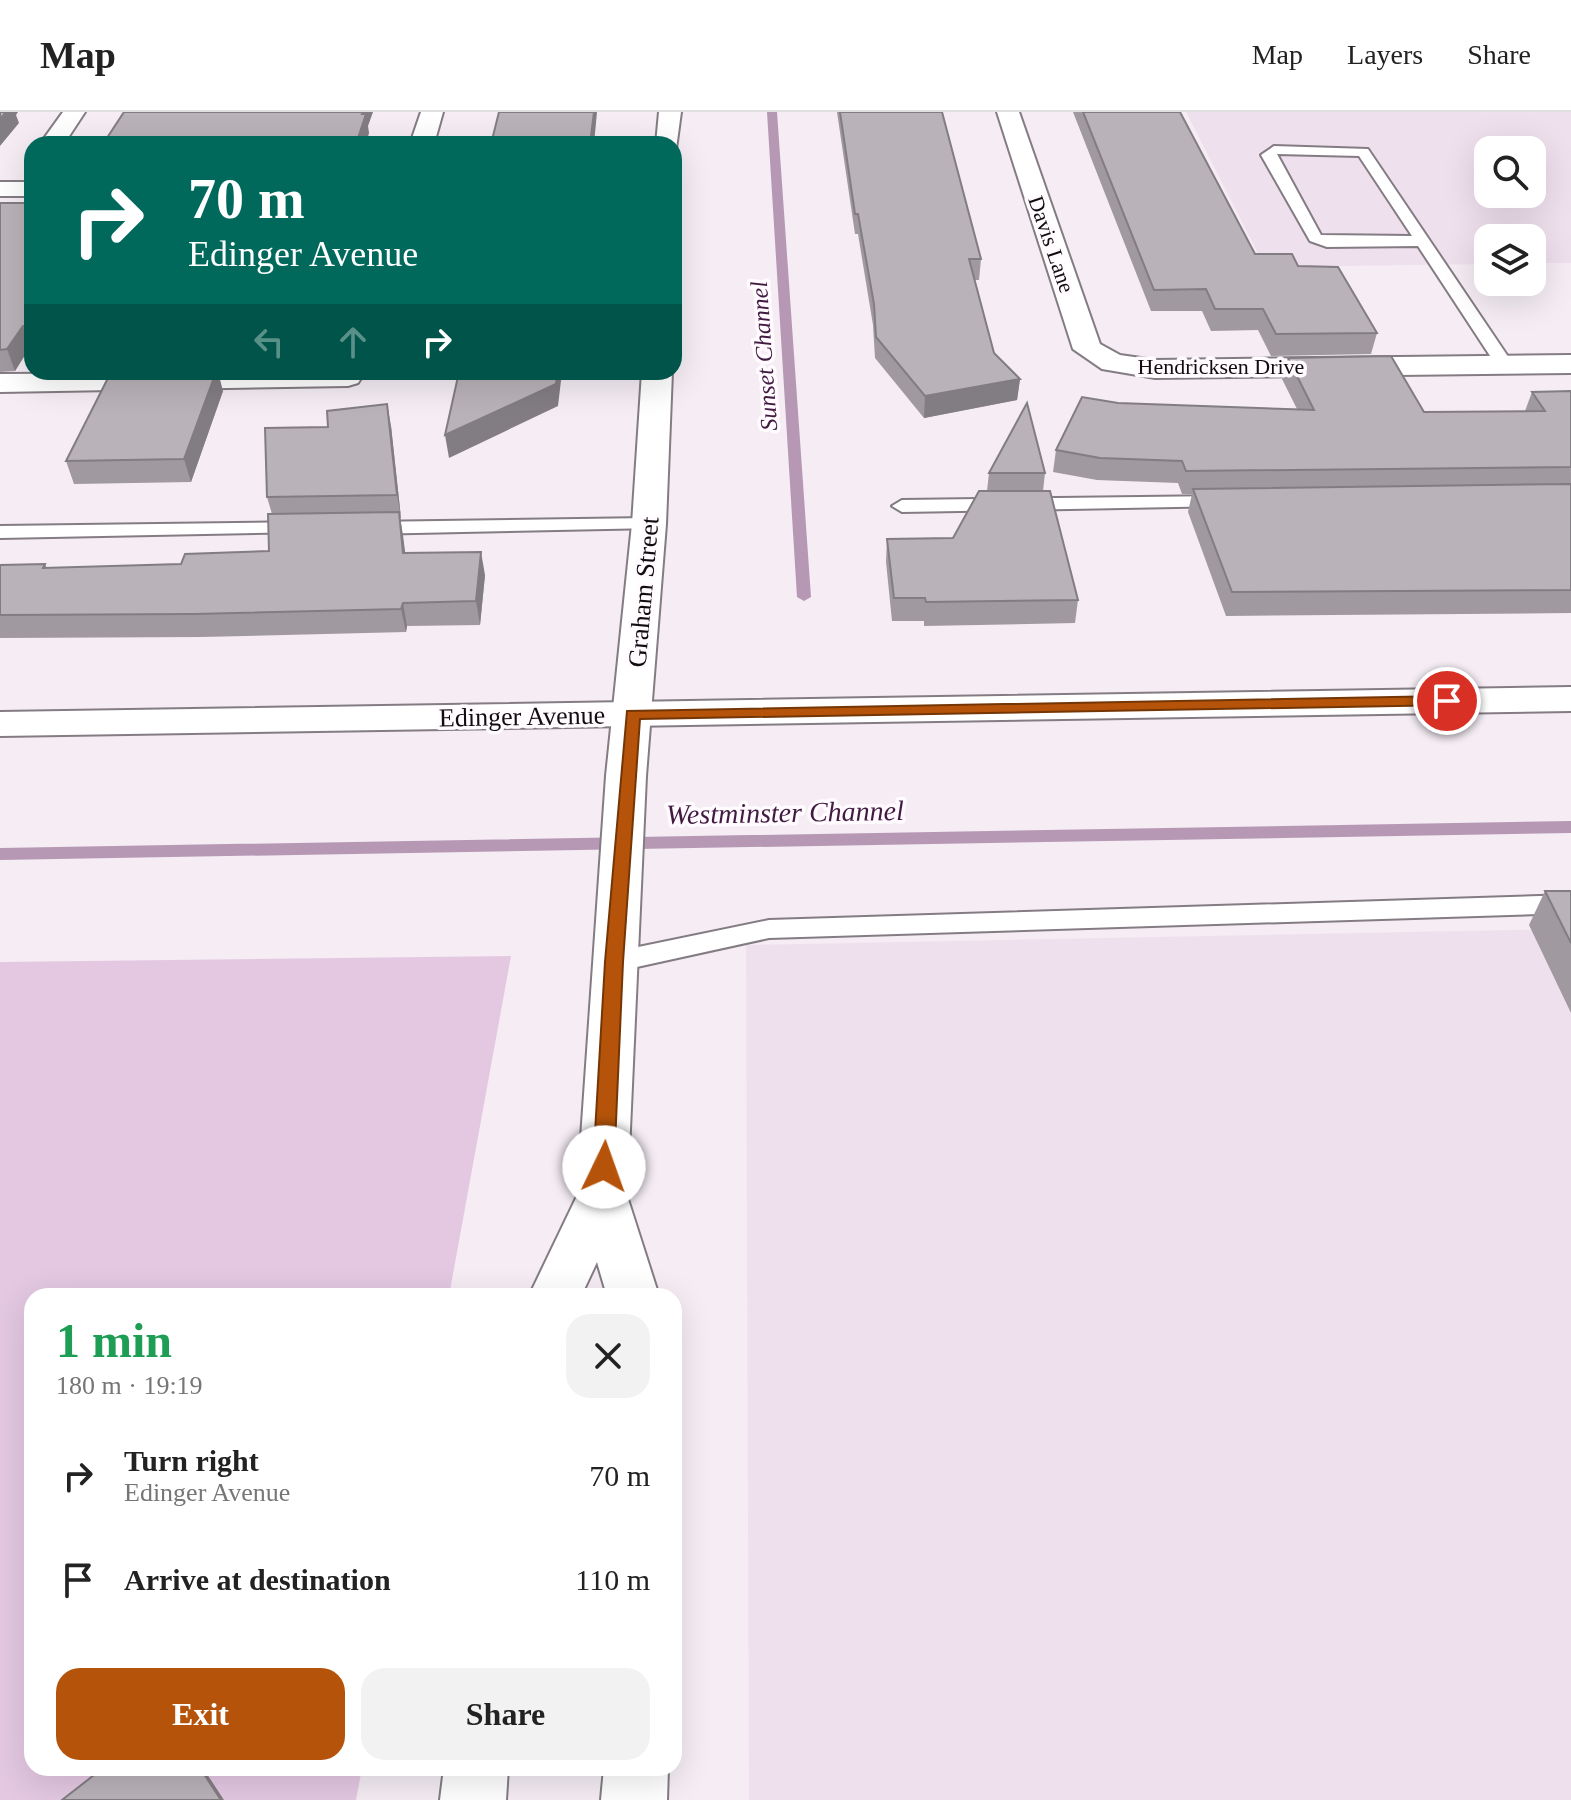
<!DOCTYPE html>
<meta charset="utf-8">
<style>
:root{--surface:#fff;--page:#f2f2f2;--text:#222;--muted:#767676;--line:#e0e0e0;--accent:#b45309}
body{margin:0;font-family:Georgia,serif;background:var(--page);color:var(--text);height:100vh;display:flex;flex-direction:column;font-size:30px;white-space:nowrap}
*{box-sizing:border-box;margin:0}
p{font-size:26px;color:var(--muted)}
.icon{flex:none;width:44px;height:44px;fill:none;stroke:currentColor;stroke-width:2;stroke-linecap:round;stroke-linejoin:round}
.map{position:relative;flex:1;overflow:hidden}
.sheet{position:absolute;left:24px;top:1176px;width:658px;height:488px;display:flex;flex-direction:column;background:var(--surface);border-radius:24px;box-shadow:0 8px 32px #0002}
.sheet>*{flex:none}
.banner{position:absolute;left:24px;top:24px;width:658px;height:244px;border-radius:24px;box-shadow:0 8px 32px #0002;background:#00695c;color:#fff;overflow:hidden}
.tools{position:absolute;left:1474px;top:24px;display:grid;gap:16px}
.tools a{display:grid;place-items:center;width:72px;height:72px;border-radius:16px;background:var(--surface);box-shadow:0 8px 32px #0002;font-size:40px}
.pin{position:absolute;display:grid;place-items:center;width:68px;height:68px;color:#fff;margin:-34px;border:4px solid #fff;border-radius:50%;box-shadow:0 2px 8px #0007}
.me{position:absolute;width:88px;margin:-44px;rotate:3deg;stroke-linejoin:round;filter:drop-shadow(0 0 6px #0008)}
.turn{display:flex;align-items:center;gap:28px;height:168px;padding:0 32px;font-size:36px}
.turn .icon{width:104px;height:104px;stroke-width:2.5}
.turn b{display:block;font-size:56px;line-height:68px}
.lanes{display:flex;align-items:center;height:76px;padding:0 32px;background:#0003;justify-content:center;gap:40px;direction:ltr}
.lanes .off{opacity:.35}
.round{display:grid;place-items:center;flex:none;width:84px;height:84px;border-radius:24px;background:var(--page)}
.overview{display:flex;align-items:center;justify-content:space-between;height:136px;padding:0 32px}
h1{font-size:48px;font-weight:800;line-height:60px;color:#1e9e55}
.button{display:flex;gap:16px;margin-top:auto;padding:16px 32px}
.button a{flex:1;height:92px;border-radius:24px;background:var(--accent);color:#fff;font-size:32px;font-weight:800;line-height:92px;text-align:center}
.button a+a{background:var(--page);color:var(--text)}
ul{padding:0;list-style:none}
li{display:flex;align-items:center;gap:24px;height:104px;padding:0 32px}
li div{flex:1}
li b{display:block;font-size:30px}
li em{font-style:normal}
header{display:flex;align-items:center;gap:48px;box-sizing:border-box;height:112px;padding:0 40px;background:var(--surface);border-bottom:2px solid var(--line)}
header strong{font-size:38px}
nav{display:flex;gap:44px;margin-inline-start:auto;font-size:28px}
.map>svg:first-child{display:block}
.built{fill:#efe0ee;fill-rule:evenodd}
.green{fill:#e4c8e2}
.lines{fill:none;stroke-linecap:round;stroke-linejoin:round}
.stream{fill:#b698b4;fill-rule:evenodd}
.lane-casing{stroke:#847c83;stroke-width:4}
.street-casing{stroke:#847c83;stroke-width:4}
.secondary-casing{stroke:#847c83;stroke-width:4}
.primary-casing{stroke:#847c83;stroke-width:4}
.lane{fill:#fff;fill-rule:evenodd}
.street{fill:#fff;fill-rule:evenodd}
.secondary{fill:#fff;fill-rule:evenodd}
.primary{fill:#fff;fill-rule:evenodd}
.wall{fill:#a0999f}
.shaded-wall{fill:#827d82}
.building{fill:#bab2b9;stroke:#827d82;stroke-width:2}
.route{fill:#b45309;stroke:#753606;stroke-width:2}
.labels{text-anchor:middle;stroke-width:7;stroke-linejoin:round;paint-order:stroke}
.far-street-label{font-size:22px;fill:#100d10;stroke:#fffbfe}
.far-water-label{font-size:24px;font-style:italic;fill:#411a41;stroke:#fffbfe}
.street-label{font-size:26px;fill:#100d10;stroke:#fffbfe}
.water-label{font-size:28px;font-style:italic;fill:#411a41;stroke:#fffbfe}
</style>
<header>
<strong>Map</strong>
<nav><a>Map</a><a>Layers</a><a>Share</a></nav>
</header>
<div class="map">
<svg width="1571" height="1688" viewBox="0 0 1571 1688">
<rect width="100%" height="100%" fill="#f5ecf4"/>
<path class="built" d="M 1186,0 L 1571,0 L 1571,151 L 1532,151 L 1532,126 L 1488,126 L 1488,152 L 1265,155 ZM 1488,38 L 1532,38 L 1532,82 L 1488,82 Z
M 1571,817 L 1571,1688 L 749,1688 L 746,833 Z"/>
<path class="green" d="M 511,844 L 449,1184 L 32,1184 L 32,1656 L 362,1656 L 356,1688 L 0,1688 L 0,850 Z"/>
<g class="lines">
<path class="stream" d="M 767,0 L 777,0 L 811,485 L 804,489 L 797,485 Z
M 1571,709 L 1571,721 L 0,748 L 0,736 Z"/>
<g class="lane-casing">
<path id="lane" d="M 1274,34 L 1368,37 L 1513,252 L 1510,256 L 1498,256 L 1418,134 L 1327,135 L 1310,129 L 1261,43 ZM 1277,42 L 1359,44 L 1412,124 L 1321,123 Z
M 1223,384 L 1233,390 L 1230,394 L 902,400 L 892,394 L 902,388 Z
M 649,406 L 659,412 L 656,416 L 368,422 L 358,416 L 368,410 Z
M 304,410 L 311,412 L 314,416 L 311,420 L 0,426 L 0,414 Z
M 1571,783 L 1571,801 L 769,826 L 614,860 L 605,857 L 601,850 L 605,843 L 614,840 L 769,808 Z"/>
</g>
<g class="street-casing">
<path id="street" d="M 63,0 L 85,0 L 64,32 L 40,32 Z
M 421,0 L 443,0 L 434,32 L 410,32 Z
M 997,0 L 1019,0 L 1100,232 L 1120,243 L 1155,248 L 1571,243 L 1571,261 L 1155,266 L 1102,257 L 1073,237 Z
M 0,70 L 32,70 L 32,84 L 0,84 Z
M 365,260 L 358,271 L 348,274 L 0,280 L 0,262 Z"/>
</g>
<g class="secondary-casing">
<path id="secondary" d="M 659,0 L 681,0 L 676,37 L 674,32 L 656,32 Z
M 642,260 L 672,260 L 666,412 L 646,664 L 627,1084 L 659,1184 L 607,1184 L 597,1150 L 581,1184 L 529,1184 L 577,1084 L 606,664 L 632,412 Z
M 444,1656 L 508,1656 L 506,1688 L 440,1688 Z
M 604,1656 L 668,1656 L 667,1688 L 601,1688 Z"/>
</g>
<g class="primary-casing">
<path id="primary" d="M 1571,575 L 1571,599 L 0,624 L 0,600 Z"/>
</g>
<use href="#lane" class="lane"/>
<use href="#street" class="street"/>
<use href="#secondary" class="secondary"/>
<use href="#primary" class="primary"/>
</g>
<path class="wall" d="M 837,0 L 942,0 L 981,147 L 979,168 L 975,168 L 994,241 L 1020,267 L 1017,288 L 924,306 L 875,246 L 873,213 L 858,122 L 855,122 Z
M 1073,0 L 1180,0 L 1255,142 L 1298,154 L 1377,221 L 1371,242 L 1271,244 L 1258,218 L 1211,219 L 1202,199 L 1151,199 Z
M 0,91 L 32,91 L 32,235 L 30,235 L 15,259 L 0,260 Z
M 1288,246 L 1424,300 L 1525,299 L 1532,280 L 1571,279 L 1571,501 L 1226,504 L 1188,400 L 1192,382 L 1182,382 L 1178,371 L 1097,368 L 1053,360 L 1056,338 L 1118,291 L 1297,297 L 1282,267 Z
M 223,279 L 191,370 L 74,372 L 66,349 Z
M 391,314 L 401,406 L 400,406 L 405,441 L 485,463 L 480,513 L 407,514 L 406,520 L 201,525 L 0,526 L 0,453 L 45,452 L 47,456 L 181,452 L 269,439 L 272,402 L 267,385 Z
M 989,361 L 1045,361 L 1043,379 L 1078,488 L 1075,511 L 924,514 L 924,509 L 892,509 L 886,450 L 887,427 L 953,426 L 987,379 Z
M 1545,779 L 1571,779 L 1571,901 L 1529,813 Z"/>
<path class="shaded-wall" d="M 6,0 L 18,0 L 16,3 L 19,11 L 0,34 L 0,7 Z
M 363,0 L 373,0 L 368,14 L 369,21 L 366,32 L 356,32 Z
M 594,0 L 597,0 L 594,32 L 590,32 Z
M 23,214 L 30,235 L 15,259 L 7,237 Z
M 216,260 L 218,260 L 223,279 L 191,370 L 184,347 Z
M 557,260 L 562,260 L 558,294 L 449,346 L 445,323 Z
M 1020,267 L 1017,288 L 924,306 L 925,284 Z
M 387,292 L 391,314 L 401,406 L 397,383 Z
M 399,400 L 403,423 L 408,464 L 403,441 Z
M 481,440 L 485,463 L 480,513 L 476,489 Z
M 403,491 L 407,514 L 406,520 L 401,497 Z
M 200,1656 L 203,1656 L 224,1688 L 221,1688 Z"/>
<path class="building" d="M 0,0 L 6,0 L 0,7 Z
M 124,0 L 363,0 L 362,2 L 366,2 L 356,32 L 103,32 Z
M 499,0 L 594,0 L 590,32 L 491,32 Z
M 840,0 L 942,0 L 981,147 L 969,147 L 994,241 L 1020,267 L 925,284 L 876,225 L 874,192 L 858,102 L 855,102 Z
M 1083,0 L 1180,0 L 1255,142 L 1292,142 L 1298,154 L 1338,155 L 1377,221 L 1276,222 L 1263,197 L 1215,197 L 1206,177 L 1154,178 Z
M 0,91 L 32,91 L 32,214 L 23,214 L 7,237 L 0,238 Z
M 1391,244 L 1424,300 L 1545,299 L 1532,280 L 1571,279 L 1571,355 L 1186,359 L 1182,349 L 1100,346 L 1056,338 L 1082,285 L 1118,291 L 1314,298 L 1288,246 Z
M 111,260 L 216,260 L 184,347 L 66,349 Z
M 459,260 L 557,260 L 556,272 L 445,323 Z
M 1027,291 L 1045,361 L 989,361 Z
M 387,292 L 397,383 L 267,385 L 265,316 L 328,315 L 327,299 Z
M 1571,372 L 1571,478 L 1232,480 L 1193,377 Z
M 979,379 L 1050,379 L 1078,488 L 926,490 L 925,486 L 894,486 L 887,427 L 953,426 Z
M 399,400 L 403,441 L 481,440 L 476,489 L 403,491 L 401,497 L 194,502 L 0,503 L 0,453 L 45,452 L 43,456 L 181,452 L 185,442 L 269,439 L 268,402 Z
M 1545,779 L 1571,779 L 1571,831 Z
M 103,1656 L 200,1656 L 221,1688 L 62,1688 Z"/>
<path class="route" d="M 1447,584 L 1455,589 L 1453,593 L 640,607 L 623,850 L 614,1055 L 611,1061 L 596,1061 L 593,1055 L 605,850 L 627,599 Z"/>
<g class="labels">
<g class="far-street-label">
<text transform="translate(1052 132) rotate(71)" y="8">Davis Lane</text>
<text x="1221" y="262">Hendricksen Drive</text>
</g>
<g class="far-water-label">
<text transform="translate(764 244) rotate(-94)" y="8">Sunset Channel</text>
</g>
<g class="street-label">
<text transform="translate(643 480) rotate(-85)" y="9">Graham Street</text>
<text transform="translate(522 604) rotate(-1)" y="9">Edinger Avenue</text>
</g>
<g class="water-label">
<text transform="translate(785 700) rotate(-1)" y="10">Westminster Channel</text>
</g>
</g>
</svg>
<div class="tools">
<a><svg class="icon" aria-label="search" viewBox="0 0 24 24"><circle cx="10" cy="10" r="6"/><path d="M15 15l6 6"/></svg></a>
<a><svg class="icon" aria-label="layers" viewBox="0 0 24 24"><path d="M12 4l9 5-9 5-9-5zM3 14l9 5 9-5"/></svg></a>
</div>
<div class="pin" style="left:1447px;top:589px;background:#d93025"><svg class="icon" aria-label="arrive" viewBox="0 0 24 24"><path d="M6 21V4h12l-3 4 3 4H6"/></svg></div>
<svg class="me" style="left:604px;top:1055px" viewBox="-20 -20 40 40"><circle r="19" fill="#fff"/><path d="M0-13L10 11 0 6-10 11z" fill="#b45309"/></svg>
<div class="banner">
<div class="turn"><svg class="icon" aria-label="right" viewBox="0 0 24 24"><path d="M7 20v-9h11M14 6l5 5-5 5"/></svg><div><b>70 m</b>Edinger Avenue</div></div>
<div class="lanes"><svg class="icon off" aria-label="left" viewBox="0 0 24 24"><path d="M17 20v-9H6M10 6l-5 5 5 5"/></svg><svg class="icon off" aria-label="ahead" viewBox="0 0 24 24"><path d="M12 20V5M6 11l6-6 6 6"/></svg><svg class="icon" aria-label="right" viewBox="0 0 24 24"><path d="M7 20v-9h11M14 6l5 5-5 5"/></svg></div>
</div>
<section class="sheet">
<div class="overview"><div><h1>1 min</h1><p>180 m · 19:19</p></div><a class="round"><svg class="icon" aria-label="close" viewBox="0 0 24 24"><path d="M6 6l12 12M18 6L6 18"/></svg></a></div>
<ul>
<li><svg class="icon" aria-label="right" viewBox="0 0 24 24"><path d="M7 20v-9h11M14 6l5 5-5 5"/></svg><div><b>Turn right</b><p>Edinger Avenue</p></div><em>70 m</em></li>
<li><svg class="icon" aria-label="arrive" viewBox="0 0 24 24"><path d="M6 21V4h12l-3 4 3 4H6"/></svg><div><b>Arrive at destination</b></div><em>110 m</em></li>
</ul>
<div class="button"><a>Exit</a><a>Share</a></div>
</section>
</div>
